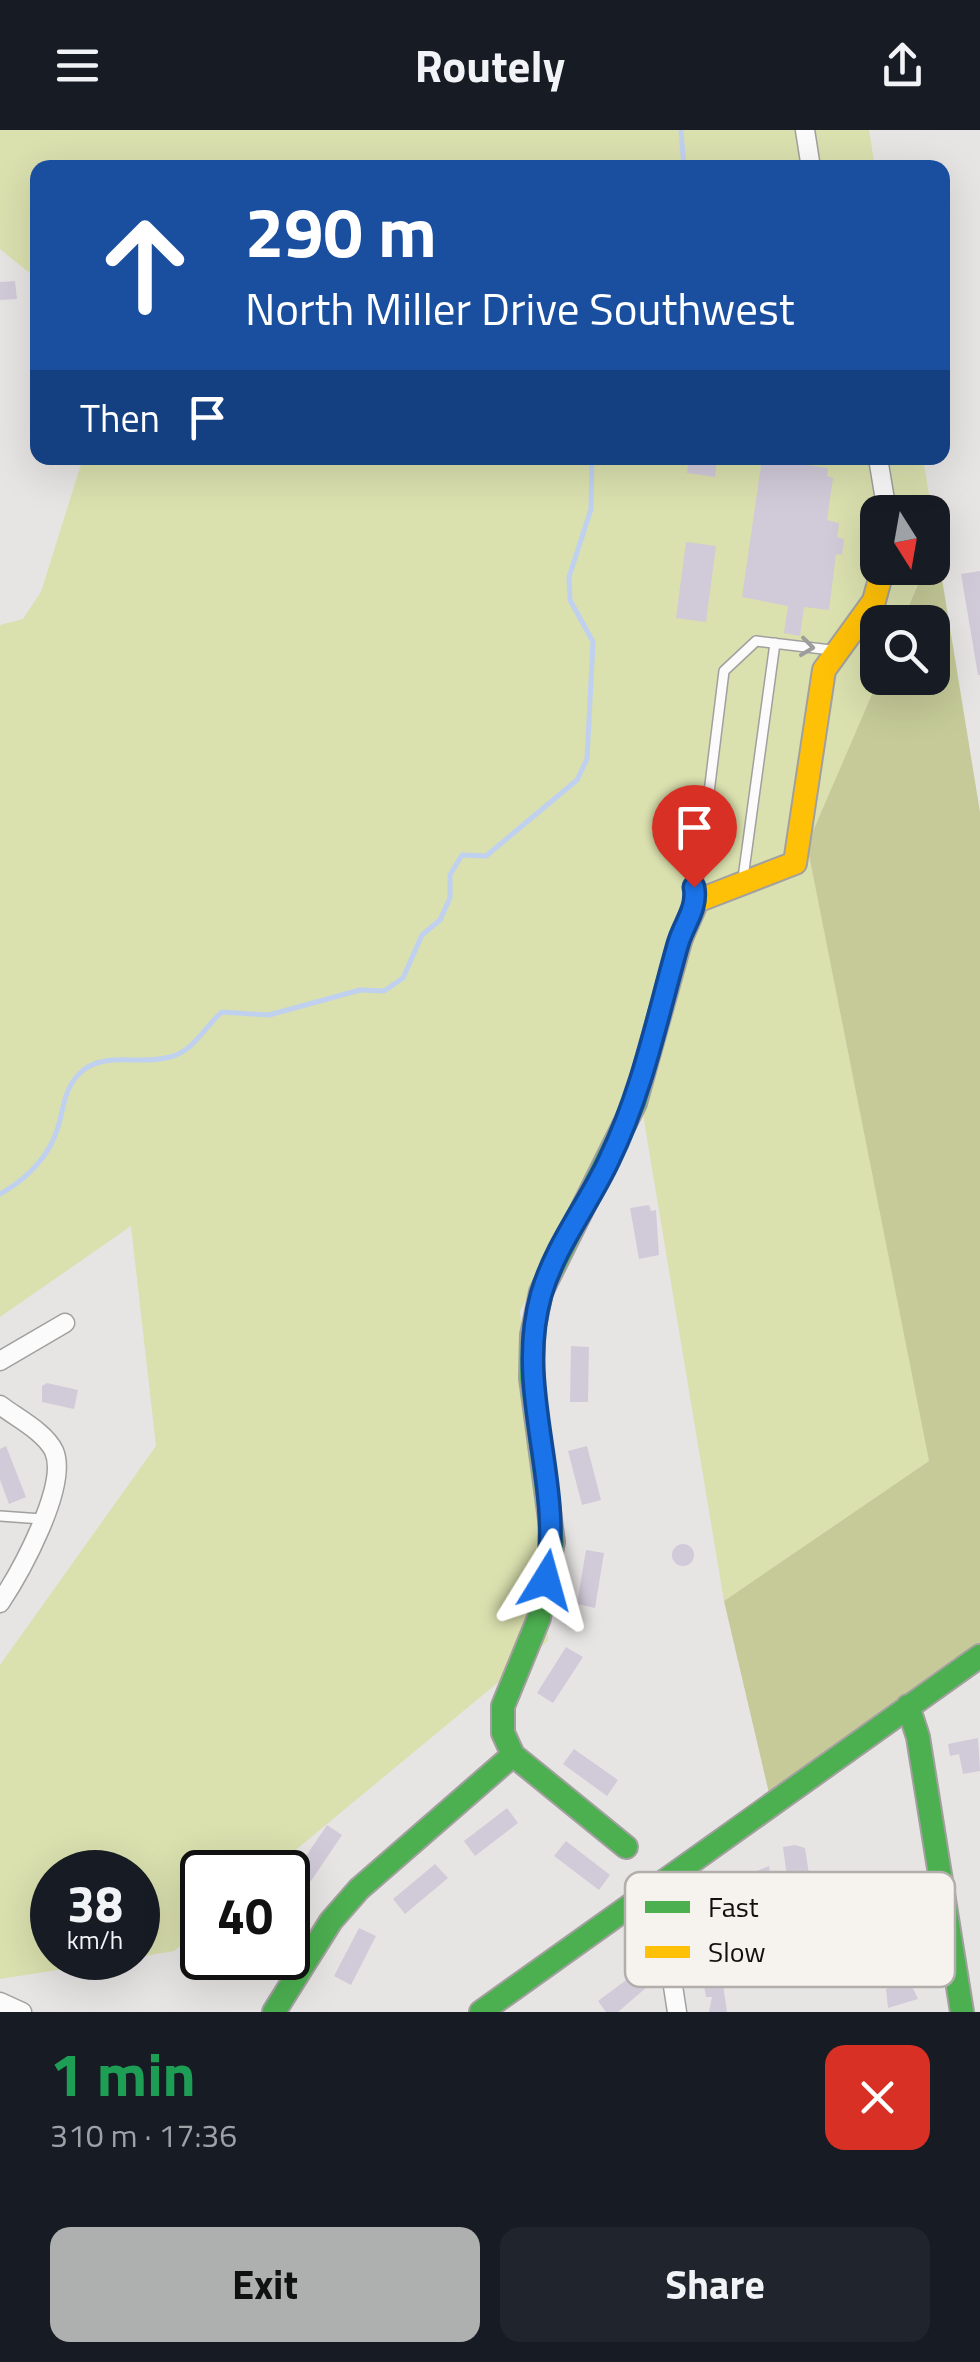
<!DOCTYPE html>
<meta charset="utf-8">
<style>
:root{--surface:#171b24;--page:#20242c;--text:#f1f3f6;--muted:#9ea1a6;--accent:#aeafaf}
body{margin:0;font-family:"Titillium Web",sans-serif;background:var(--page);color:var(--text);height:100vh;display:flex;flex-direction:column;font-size:38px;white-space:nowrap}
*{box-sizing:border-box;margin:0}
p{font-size:32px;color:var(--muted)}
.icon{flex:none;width:55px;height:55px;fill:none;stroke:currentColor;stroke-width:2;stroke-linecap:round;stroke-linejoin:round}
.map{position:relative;height:1882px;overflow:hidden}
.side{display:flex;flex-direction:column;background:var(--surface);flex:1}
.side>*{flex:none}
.hud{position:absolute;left:30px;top:30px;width:920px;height:305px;border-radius:20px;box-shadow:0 10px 40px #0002;background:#1a4fa0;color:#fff;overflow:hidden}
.needle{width:65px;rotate:169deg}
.tools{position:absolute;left:860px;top:365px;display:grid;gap:20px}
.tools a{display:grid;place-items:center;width:90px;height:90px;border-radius:20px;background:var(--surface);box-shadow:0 10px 40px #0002;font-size:50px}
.speed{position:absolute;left:30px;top:1720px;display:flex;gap:20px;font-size:50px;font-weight:700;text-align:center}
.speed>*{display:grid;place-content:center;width:130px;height:130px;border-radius:50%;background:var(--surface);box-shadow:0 10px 40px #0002;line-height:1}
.speed small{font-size:25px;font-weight:400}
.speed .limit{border:5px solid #111;border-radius:15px;background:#fff;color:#111}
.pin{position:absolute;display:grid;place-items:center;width:85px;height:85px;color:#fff;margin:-102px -42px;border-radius:50% 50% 50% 0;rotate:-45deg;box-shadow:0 0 10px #0007}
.pin .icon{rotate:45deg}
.me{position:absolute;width:110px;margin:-55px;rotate:8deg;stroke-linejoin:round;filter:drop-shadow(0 0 8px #0008)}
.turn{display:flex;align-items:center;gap:35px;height:210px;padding:0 50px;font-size:45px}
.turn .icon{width:130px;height:130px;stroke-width:2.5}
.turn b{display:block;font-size:70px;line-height:85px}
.then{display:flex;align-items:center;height:95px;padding:0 50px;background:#0003;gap:20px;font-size:38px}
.round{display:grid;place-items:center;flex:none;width:105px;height:105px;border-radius:20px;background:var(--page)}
.overview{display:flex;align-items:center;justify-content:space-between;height:170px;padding:0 50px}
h1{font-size:60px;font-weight:700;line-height:75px;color:#1e9e55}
.button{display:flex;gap:20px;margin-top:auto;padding:20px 50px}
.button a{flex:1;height:115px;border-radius:20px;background:var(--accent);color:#111;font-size:40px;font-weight:700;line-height:115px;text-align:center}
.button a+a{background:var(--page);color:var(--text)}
header{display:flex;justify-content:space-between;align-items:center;height:130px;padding:0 50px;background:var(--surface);font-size:45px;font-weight:700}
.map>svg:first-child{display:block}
.green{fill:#dae0ae}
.forest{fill:#c5ca98}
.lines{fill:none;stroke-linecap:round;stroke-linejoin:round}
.stream{stroke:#c0d1f0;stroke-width:5}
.building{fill:#d1cad9}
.lane-casing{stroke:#a2a09f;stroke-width:12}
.street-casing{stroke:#a2a09f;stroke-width:21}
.fast-casing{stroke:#a2a09f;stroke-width:26}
.slow-casing{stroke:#a2a09f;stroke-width:26}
.lane{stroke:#fbfbfb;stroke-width:9}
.street{stroke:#fbfbfb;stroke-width:18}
.fast{stroke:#4caf50;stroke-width:22}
.slow{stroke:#ffc107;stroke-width:22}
.oneway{stroke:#9d9d9d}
.route-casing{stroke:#114b97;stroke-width:25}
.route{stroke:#1a73e8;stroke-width:18}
.key{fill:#f6f2ee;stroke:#b1aeab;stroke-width:2.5}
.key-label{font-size:28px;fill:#11100f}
</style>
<header><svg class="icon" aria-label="menu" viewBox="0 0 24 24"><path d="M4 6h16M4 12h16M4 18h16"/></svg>Routely<svg class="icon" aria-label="share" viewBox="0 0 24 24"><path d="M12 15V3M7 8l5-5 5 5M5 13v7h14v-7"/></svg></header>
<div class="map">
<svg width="980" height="1882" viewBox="0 0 980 1882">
<rect width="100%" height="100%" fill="#e7e5e3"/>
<path class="green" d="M 0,0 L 869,0 L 875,37 L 38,38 L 37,149 L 0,119 Z
M 83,328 L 923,328 L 932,382 L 878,382 L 878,438 L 925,438 L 902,492 L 878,492 L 879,548 L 807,715 L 929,1331 L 724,1471 L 639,960 L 520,1181 L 548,1511 L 269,1742 L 202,1742 L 202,1798 L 174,1821 L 138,1827 L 138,1742 L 52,1742 L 52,1828 L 133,1828 L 0,1849 L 0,1535 L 156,1316 L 131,1096 L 0,1187 L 0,495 L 23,489 L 41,462 Z"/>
<path class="forest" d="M 936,412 L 980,682 L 980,1522 L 772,1676 L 724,1471 L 929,1331 L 807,715 L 879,548 L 932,548 L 932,492 L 902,492 L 925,438 L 932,438 Z"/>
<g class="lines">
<path class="stream" d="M 681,0 L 684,38
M 0,1064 C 22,1052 44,1032 54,1008 C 64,987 61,961 80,943 C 104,920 140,936 170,927 C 194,921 204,897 222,882 L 269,885 L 360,860 L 384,861 L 403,848 L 422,805 L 440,790 L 450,768 L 450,745 L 462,725 L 486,726 L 577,650 L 587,629 L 593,512 L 570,470 L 569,447 L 591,379 L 592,328"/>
</g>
<path class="building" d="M 15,151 L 17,169 L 0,170 L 0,152 Z
M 689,328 L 717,328 L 715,347 L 687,343 Z
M 762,329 L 828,338 L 827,346 L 833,348 L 827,390 L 839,393 L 837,407 L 844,409 L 842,425 L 836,424 L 829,480 L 804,477 L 800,506 L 784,503 L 788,476 L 742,467 Z
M 686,412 L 716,416 L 706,492 L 676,488 Z
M 980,441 L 980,545 L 978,545 L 961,444 Z
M 649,1075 L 651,1081 L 656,1080 L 659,1125 L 639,1129 L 630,1078 Z
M 571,1216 L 589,1217 L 588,1272 L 570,1272 Z
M 47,1253 L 78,1260 L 74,1279 L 42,1272 L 42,1256 Z
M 6,1316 L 26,1367 L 9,1374 L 0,1350 L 0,1319 Z
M 587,1316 L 601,1370 L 582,1375 L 568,1321 Z
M672 1425a11 11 0 1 1 22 0a11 11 0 1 1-22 0Z
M 586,1420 L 604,1423 L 595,1478 L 577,1474 Z
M 566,1517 L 583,1527 L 553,1573 L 537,1563 Z
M 978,1608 L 980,1641 L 963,1644 L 959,1624 L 950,1626 L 948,1614 Z
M 574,1619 L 618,1650 L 607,1666 L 563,1634 Z
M 507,1678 L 518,1693 L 475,1726 L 464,1711 Z
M 327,1695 L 342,1705 L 311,1751 L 296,1741 Z
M 566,1711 L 610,1745 L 599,1760 L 554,1726 Z
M 795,1715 L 805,1718 L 809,1744 L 787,1747 L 783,1717 Z
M 435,1734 L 448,1748 L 405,1784 L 393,1769 Z
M 769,1736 L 773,1764 L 752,1761 L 749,1744 Z
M 359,1798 L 376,1806 L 351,1855 L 334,1846 Z
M 645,1836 L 655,1850 L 618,1882 L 606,1882 L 598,1871 Z
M 722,1847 L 727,1882 L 709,1882 L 712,1867 L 706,1867 L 703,1850 Z
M 908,1848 L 918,1869 L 888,1878 L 886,1859 Z"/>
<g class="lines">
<g class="lane-casing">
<path id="lane" d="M 743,748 L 775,513
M 696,768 L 724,541 L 756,511 L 831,520
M 0,1386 L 42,1389"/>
</g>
<g class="street-casing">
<path id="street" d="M 805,0 L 811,38
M 878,328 L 887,382
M 0,1231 L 65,1193
M 0,1275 C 17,1288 45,1302 54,1321 C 69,1355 20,1443 0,1473
M 652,1758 L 662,1785 L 677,1882
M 0,1872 L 22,1882"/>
</g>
<g class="fast-casing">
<path id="fast" d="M 908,1576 L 918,1607 L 962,1882
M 626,1717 L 513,1625 L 503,1603 L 503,1576 L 539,1488 L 553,1412 L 531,1248 L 532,1205 L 541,1162 L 635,973 L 681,808
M 274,1882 L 331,1791 L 359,1759 L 513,1625
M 481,1882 L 980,1526"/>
</g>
<g class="slow-casing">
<path id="slow" d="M 681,808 L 697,771 L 795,733 L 824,540 L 874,471 L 883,438"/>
</g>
<use href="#lane" class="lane"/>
<use href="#street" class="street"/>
<use href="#fast" class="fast"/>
<use href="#slow" class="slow"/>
</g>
<defs><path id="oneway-chevron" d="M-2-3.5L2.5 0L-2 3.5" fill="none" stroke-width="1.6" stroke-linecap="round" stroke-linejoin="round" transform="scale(2.5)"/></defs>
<use class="oneway" href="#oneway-chevron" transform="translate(807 517) rotate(7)"/>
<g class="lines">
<g class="route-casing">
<path id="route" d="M 546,1450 C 565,1354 514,1262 541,1165 C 555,1116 588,1075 609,1030 C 643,960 657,888 678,814 C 684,793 698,779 694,757"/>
</g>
<use href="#route" class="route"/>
</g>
<rect x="625" y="1742" width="330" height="115" rx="15" class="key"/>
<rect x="645" y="1771" width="45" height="12" fill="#4caf50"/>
<rect x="645" y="1816" width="45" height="12" fill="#ffc107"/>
<g class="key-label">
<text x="708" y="1787">Fast</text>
<text x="708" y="1832">Slow</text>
</g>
</svg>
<div class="tools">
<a><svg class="needle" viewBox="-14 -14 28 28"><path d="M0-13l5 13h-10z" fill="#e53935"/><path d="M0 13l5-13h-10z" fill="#9ea1a6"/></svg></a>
<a><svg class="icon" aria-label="search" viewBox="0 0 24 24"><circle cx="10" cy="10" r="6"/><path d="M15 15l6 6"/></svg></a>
</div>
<div class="speed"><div>38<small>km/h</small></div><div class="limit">40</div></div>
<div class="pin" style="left:694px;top:757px;background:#d93025"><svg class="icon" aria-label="arrive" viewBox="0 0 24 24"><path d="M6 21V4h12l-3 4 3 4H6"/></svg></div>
<svg class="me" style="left:546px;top:1450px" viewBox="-20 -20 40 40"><path d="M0-17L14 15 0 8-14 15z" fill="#1a73e8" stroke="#fff" stroke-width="4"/></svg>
<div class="hud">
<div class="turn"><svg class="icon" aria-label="ahead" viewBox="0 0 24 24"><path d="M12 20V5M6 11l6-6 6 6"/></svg><div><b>290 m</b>North Miller Drive Southwest</div></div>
<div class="then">Then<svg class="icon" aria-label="arrive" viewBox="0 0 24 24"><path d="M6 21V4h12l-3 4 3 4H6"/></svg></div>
</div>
</div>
<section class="side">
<div class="overview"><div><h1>1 min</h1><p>310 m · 17:36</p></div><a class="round" style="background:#d93025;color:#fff"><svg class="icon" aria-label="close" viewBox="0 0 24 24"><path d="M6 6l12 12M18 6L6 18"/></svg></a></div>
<div class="button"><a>Exit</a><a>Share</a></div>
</section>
